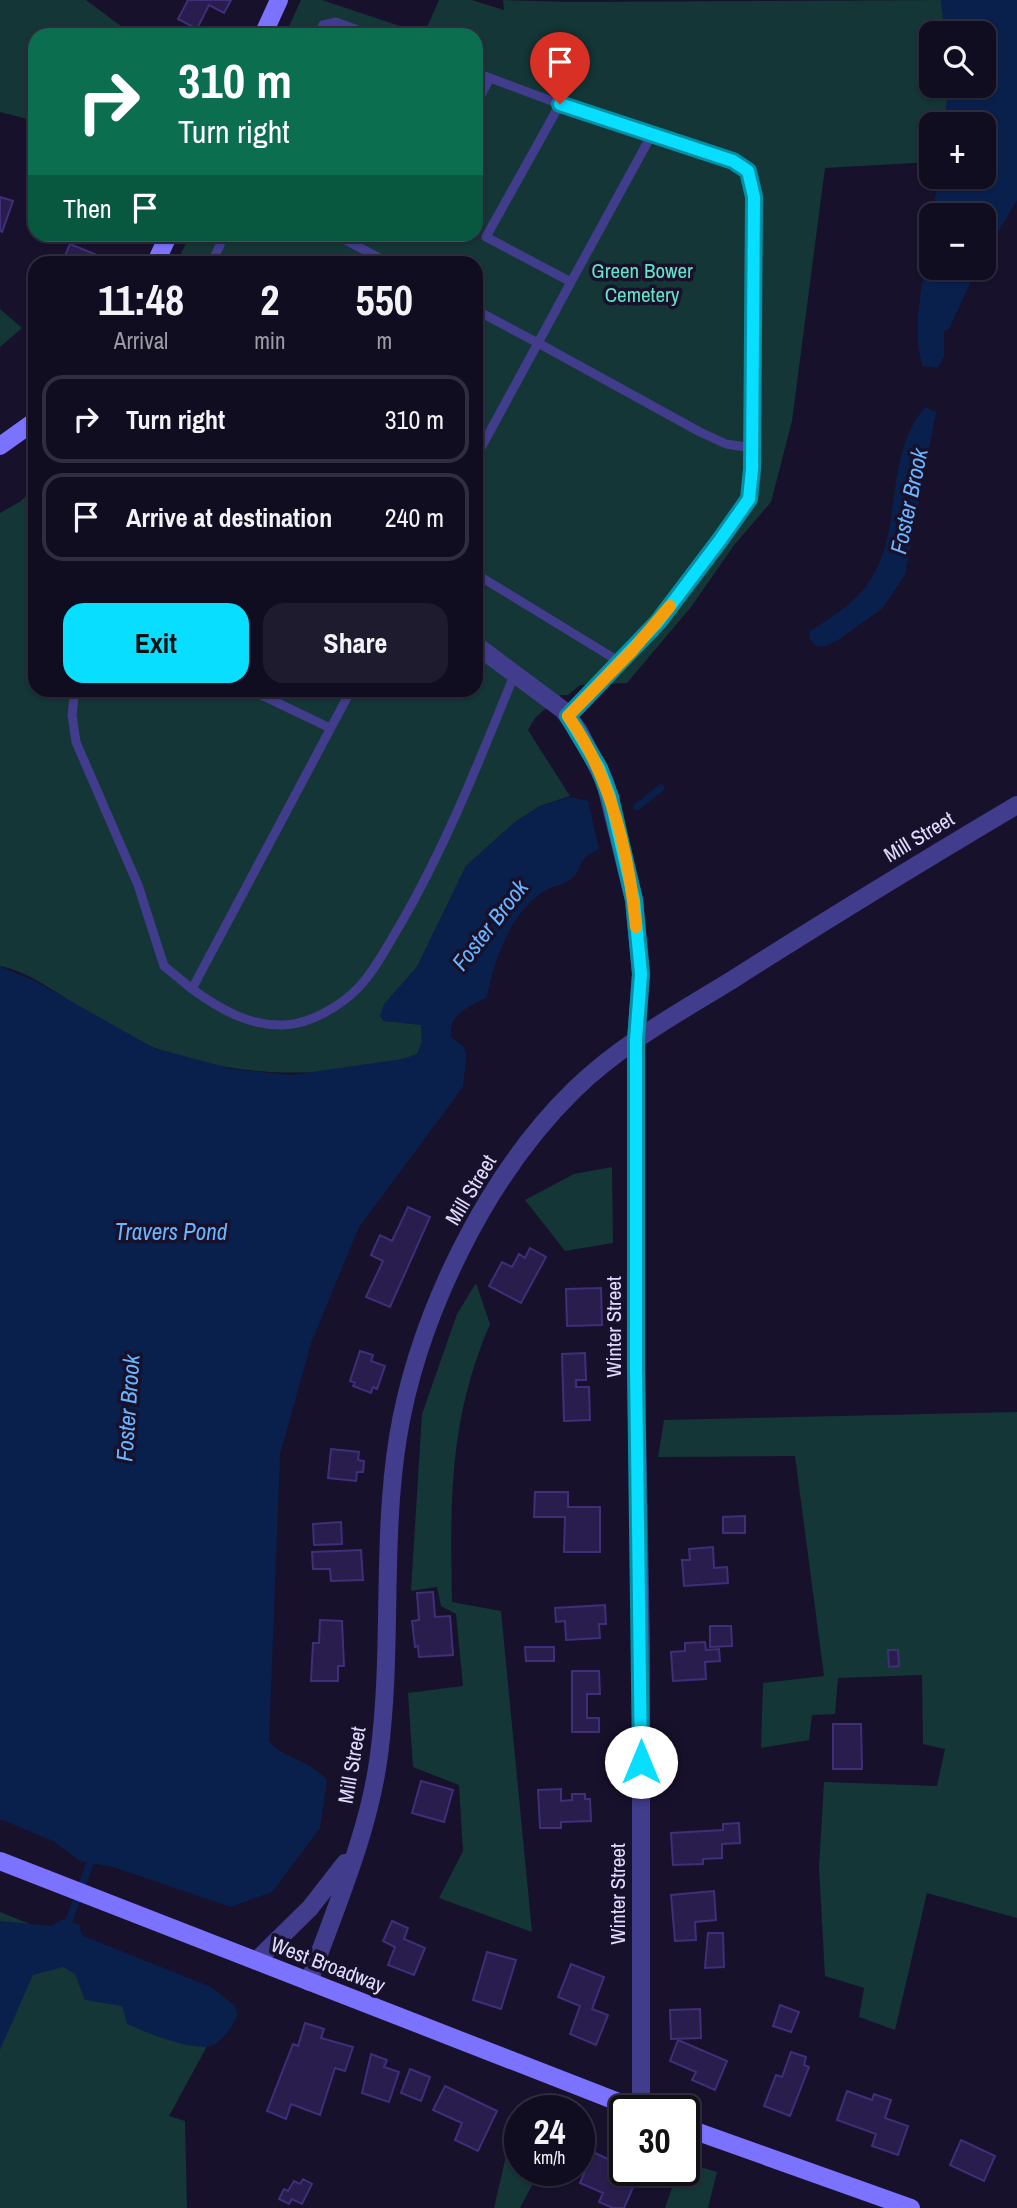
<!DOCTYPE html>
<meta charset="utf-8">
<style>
:root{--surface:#110d21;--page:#1e1b2e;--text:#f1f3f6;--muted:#9c9ca5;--line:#302d3f;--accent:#08deff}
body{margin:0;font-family:"Archivo Narrow",sans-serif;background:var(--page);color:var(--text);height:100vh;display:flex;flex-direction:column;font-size:26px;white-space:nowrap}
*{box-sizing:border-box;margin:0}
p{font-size:23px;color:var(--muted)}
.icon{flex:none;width:38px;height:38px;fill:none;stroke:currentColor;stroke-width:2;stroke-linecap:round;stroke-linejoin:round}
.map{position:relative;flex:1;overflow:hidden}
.sheet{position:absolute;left:28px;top:256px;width:455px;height:441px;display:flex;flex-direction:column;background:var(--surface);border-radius:21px;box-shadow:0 2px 5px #0004,0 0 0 2px var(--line)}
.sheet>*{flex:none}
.banner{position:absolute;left:28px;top:28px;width:455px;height:214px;border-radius:21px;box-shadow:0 2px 5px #0004,0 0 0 2px var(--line);background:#0b6e4f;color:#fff;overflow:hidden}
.tools{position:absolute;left:919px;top:21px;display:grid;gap:14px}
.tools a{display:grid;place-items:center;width:77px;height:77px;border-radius:14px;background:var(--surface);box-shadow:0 2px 5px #0004,0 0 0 2px var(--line);font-size:35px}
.speed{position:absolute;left:504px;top:2095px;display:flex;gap:14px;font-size:35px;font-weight:700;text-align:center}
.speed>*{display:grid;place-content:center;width:91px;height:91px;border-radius:50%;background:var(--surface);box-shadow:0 2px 5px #0004,0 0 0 2px var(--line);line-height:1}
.speed small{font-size:18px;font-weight:400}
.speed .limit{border:4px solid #111;border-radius:10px;background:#fff;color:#111}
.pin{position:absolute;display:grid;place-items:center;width:60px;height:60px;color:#fff;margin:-72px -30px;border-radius:50% 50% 50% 0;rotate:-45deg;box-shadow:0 0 7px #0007}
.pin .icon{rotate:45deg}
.me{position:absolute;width:77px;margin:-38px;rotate:0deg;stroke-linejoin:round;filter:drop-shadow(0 0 5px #0008)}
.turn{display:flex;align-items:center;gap:24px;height:147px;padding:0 35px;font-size:32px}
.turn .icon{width:91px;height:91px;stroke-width:2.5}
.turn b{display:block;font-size:49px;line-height:60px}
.then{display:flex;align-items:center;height:66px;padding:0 35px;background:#0003;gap:14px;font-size:26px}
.eta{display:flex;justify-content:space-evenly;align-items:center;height:119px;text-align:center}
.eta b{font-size:42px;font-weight:700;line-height:49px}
.button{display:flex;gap:14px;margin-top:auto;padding:14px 35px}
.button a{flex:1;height:80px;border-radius:21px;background:var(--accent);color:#111;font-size:28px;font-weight:700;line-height:80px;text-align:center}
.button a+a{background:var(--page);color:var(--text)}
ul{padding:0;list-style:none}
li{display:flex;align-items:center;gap:21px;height:88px;margin:0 14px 10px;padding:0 21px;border:4px solid var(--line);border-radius:21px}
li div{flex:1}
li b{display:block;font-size:26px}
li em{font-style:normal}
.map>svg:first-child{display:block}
.green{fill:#143636}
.water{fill:#0a204c}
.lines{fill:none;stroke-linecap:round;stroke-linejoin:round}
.stream{stroke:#0a204c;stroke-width:7}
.building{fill:#281d4d;stroke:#402e79;stroke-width:2}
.lane{stroke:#413c8b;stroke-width:9}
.street{stroke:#413c8b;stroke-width:18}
.secondary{stroke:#7b73ff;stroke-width:18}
.route-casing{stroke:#0590a6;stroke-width:18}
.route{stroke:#08deff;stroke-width:12}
.slow{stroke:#f59e0b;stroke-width:12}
.labels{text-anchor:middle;stroke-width:7;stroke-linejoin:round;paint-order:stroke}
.park-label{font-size:21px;fill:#64e3c7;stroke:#17112c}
.street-label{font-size:21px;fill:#e1dcff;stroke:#17112c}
.water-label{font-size:23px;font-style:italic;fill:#6ab5ff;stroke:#17112c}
</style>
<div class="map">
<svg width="1017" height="2208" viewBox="0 0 1017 2208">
<rect width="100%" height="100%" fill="#17112c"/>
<path class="green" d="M 0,0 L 86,0 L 133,35 L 35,35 L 35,121 L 0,112 Z
M 301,0 L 322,0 L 424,34 L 439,0 L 472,0 L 504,10 L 503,0 L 571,2 L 941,0 L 945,33 L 931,33 L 931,86 L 948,86 L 945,124 L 931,124 L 931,162 L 825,168 L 792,421 L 771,502 L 735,544 L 691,607 L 627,683 L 580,685 L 568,695 L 561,695 L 535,718 L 528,730 L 570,796 L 540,806 L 515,822 L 466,866 L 417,967 L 388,1000 L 380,1016 L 384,1021 L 421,1024 L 422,1042 L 417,1055 C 332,1080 238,1079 155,1048 C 136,1041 117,1028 99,1018 C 67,1002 35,973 0,966 L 0,513 L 21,501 L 35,487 L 35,690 L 476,690 L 476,262 L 177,262 L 190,235 L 476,234 L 476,35 L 285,35 Z
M 0,309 L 22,328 L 0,347 Z
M 612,1167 L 613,1243 L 565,1251 L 525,1200 L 574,1174 Z
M 476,1283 L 490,1324 C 449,1419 450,1501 452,1602 L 501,1611 L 532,1932 L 439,1898 L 463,1851 L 459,1785 L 413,1767 L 408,1693 L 463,1686 L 456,1614 L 441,1606 L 437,1587 L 411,1591 L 422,1414 L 457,1314 Z
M 1017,1412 L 1017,1918 L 927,1893 L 895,2030 L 859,2017 L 864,1988 L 825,1976 L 819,1867 L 824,1782 L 937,1786 L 945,1749 L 923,1744 L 922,1675 L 838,1678 L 835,1714 L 812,1715 L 809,1740 L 761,1748 L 763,1683 L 824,1676 L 795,1456 L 658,1457 L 664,1420 Z
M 0,1912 L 230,2004 L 169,2116 L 185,2121 L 187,2208 L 0,2208 Z
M 509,2143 L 520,2147 L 520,2170 L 540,2170 L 520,2208 L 494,2208 Z
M 684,2162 L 717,2172 L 708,2208 L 665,2208 L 678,2170 L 684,2170 Z"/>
<path class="water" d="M 941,0 L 1017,0 L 1017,200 L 984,256 L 984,215 L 933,215 L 938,177 L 984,177 L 984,124 L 945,124 L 948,86 L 984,86 L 984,33 L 945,33 Z
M 931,233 L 931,268 L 977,268 L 949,329 L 944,331 L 944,356 L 938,368 L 923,366 C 909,331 926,271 931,233 Z
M 925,407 L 936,412 L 905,575 L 883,608 L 838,640 L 823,647 L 816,646 L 809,638 L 810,631 C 828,620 851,605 865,588 C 906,535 881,460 925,407 Z
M 570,797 L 588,801 L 599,849 C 573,861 585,869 571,879 C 562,885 550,887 541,893 C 509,916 494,961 487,997 C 467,1009 449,1012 451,1037 L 464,1047 L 466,1056 L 463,1087 L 359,1227 L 311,1343 L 280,1454 L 269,1741 C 283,1759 308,1759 327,1780 L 320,1828 L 272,1892 L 231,1907 L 113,1867 L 80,1861 L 53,1841 L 0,1819 L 0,966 L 37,982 L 154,1048 L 233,1069 L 291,1075 L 402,1059 L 417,1054 L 422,1042 L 421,1025 L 384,1021 L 380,1016 L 384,1004 L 417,967 L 466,866 L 515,822 L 540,806 Z
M 63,1919 L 80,1925 L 81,1935 L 211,1987 L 234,2005 L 238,2015 C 232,2026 225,2039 213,2045 C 195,2053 145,2032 127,2024 L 122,2006 L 85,2000 L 75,1974 L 63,1967 L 33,1975 L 0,2050 L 0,1921 L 52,1926 Z"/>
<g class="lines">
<path class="stream" d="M 637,807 L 661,788
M 66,1929 L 93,1855"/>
</g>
<path class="building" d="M 188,0 L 231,0 L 224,13 L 209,5 L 197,29 L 178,19 Z
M 0,197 L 13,201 L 2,232 L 0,231 Z
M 70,244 L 114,262 L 63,260 Z
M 408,1207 L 430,1217 L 390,1307 L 366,1297 L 383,1261 L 371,1255 L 380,1235 L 392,1241 Z
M 530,1248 L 546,1257 L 521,1303 L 489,1286 L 502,1262 L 512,1267 L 519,1254 L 525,1258 Z
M 601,1288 L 602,1325 L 567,1326 L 566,1289 Z
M 360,1351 L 373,1355 L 371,1361 L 385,1366 L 377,1389 L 373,1387 L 371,1393 L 353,1386 L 355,1383 L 350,1381 Z
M 585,1353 L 586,1380 L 576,1380 L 576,1387 L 589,1387 L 590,1420 L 564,1421 L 562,1354 Z
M 331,1449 L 359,1452 L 358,1460 L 364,1461 L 363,1472 L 357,1472 L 356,1481 L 328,1478 Z
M 535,1492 L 568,1492 L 568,1507 L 600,1507 L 600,1552 L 564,1552 L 565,1517 L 534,1517 Z
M 745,1516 L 745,1533 L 723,1533 L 723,1517 Z
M 341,1522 L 342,1544 L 314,1545 L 313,1524 Z
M 713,1547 L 714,1568 L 727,1567 L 728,1583 L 684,1586 L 682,1560 L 690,1560 L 689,1549 Z
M 361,1550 L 363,1580 L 331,1581 L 330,1569 L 313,1569 L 312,1552 Z
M 433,1592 L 435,1617 L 450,1616 L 453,1655 L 419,1657 L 418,1646 L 415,1647 L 412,1621 L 419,1620 L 417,1593 Z
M 605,1605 L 606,1624 L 599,1624 L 600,1638 L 566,1640 L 565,1621 L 556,1622 L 555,1608 Z
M 320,1620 L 342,1621 L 344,1666 L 338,1666 L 338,1681 L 311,1681 L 313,1643 L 319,1643 Z
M 710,1626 L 731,1626 L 732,1646 L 710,1647 Z
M 705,1642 L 706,1650 L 719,1649 L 720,1661 L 705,1662 L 706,1679 L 673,1681 L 671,1652 L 685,1651 L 685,1643 Z
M 525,1647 L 554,1647 L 554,1661 L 526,1661 Z
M 888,1650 L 898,1650 L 899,1666 L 889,1667 Z
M 572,1671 L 599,1671 L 600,1694 L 587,1694 L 587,1718 L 599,1718 L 599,1732 L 572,1732 Z
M 833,1724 L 861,1724 L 862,1769 L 833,1769 Z
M 421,1781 L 453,1790 L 444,1822 L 412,1813 Z
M 561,1789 L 561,1801 L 572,1800 L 572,1794 L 585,1794 L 585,1799 L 590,1799 L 591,1821 L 561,1822 L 561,1828 L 540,1828 L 538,1790 Z
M 739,1823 L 740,1843 L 722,1844 L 722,1858 L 703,1859 L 703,1864 L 673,1865 L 671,1833 L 723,1830 L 723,1824 Z
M 714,1891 L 716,1920 L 695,1922 L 696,1940 L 675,1941 L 671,1895 Z
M 392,1921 L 408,1928 L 404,1939 L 425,1948 L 414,1975 L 388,1965 L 395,1947 L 383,1941 Z
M 708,1933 L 723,1933 L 724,1967 L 705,1968 Z
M 487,1952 L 516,1960 L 501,2009 L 473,2000 Z
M 571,1964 L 604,1977 L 592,2009 L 608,2015 L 596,2045 L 570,2034 L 580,2006 L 558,1997 Z
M 780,2005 L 799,2012 L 791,2032 L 773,2026 Z
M 700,2009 L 701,2038 L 671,2039 L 670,2010 Z
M 305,2023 L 324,2029 L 321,2038 L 353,2047 L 345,2071 L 335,2068 L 320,2115 L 291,2104 L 286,2119 L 267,2111 L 293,2044 L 298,2046 Z
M 678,2040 L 727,2061 L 715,2090 L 692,2080 L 696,2072 L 670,2061 Z
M 791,2052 L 806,2057 L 804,2065 L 809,2067 L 790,2116 L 764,2106 L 776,2075 L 782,2077 Z
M 371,2054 L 387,2060 L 384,2067 L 399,2072 L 389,2102 L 362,2093 Z
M 410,2069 L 430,2077 L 421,2101 L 401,2093 Z
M 445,2086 L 497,2111 L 478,2151 L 455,2140 L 462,2123 L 433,2110 Z
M 847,2091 L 872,2100 L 874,2094 L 891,2100 L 885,2118 L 908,2126 L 898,2155 L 872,2146 L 876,2134 L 837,2120 Z
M 961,2140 L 995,2156 L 984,2181 L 950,2165 Z
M 593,2152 L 614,2162 L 609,2174 L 634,2185 L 624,2208 L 613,2208 L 599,2202 L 603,2193 L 580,2183 Z
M 303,2179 L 312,2184 L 302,2204 L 292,2199 L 289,2204 L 279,2199 L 284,2189 L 288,2191 L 294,2181 L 300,2184 Z"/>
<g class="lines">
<path class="lane" d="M 318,35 L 323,25 L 336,22 L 371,35
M 476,73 L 490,78 L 476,104
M 490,78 L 560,104
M 334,234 L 387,262
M 212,262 L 225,234
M 571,282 L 538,343 L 700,432 L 726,444 L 753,448
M 476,310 L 538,343 L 476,457
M 476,574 L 620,662 L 658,622 L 749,499 L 752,490 L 754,197 L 748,171 L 733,161 L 560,104 L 486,237 L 571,282 L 651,136
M 75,690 L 72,715 L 76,742 L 138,885 L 164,966 L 192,989 L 351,690
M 251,690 L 330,728
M 568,716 L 620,662
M 192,989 C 220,1009 248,1026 284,1025 C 310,1024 341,1006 359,987 C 376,969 387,946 400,925 C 447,844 480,759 515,673"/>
<path class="street" d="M 476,645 L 563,710 L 579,731 L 605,782 L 634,900 L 641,974 L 636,1040 L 636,1367 L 641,1646 L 641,2110
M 256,1961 L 310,1908 L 345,1863
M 309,1982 C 335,1908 369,1833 379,1755 C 393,1650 381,1542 398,1437 C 418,1316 486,1176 574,1090 C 620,1045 678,1013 732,980 C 826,920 921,862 1017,805"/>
<path class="secondary" d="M 263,35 L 279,0
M 156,262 L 169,234
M 0,446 L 35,421
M 0,1861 L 639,2110
M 684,2127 L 911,2208"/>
</g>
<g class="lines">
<g class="route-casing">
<path id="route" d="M 560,104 L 733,161 L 748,171 L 754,197 L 752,469 L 749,499 L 720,540 L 658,622 L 568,716 L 599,768 L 610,797 L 634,900 L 641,974 L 636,1040 L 636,1367 L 641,1762"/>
</g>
<use href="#route" class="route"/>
<path class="slow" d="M 636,927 C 629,854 611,776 568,716 L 631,652 L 670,606"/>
</g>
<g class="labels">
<g class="park-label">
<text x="642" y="278">Green Bower<tspan x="642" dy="24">Cemetery</tspan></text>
</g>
<g class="street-label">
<text transform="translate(919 837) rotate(-31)" y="7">Mill Street</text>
<text transform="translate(471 1190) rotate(-59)" y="7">Mill Street</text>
<text transform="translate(614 1327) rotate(-90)" y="7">Winter Street</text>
<text transform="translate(352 1765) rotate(-80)" y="7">Mill Street</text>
<text transform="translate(618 1894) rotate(-90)" y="7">Winter Street</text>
<text transform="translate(328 1965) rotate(21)" y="7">West Broadway</text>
</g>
<g class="water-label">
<text transform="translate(909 501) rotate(-78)" y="8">Foster Brook</text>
<text transform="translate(490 925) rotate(-52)" y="8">Foster Brook</text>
<text x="171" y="1240">Travers Pond</text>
<text transform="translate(128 1408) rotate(-86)" y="8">Foster Brook</text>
</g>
</g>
</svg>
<div class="tools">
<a><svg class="icon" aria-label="search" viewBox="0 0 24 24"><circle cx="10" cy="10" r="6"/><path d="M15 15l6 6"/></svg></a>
<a>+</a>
<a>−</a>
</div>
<div class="speed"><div>24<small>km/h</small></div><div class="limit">30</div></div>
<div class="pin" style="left:560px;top:104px;background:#d93025"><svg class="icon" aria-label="arrive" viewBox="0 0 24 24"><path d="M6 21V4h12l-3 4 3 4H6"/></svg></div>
<svg class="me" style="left:641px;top:1762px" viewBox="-20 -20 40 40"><circle r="19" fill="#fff"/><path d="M0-13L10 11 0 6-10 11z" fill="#08deff"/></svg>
<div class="banner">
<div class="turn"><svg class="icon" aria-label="right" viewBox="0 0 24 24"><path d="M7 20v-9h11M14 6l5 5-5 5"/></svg><div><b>310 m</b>Turn right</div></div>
<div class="then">Then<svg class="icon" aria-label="arrive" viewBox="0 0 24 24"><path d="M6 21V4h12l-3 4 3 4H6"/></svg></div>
</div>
<section class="sheet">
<div class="eta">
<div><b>11:48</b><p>Arrival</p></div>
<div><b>2</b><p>min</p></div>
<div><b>550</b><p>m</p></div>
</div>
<ul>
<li><svg class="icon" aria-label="right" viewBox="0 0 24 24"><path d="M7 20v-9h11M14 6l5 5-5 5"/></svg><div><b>Turn right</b></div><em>310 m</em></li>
<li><svg class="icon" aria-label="arrive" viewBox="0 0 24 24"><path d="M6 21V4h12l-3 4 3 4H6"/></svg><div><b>Arrive at destination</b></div><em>240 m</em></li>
</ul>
<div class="button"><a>Exit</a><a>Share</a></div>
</section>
</div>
